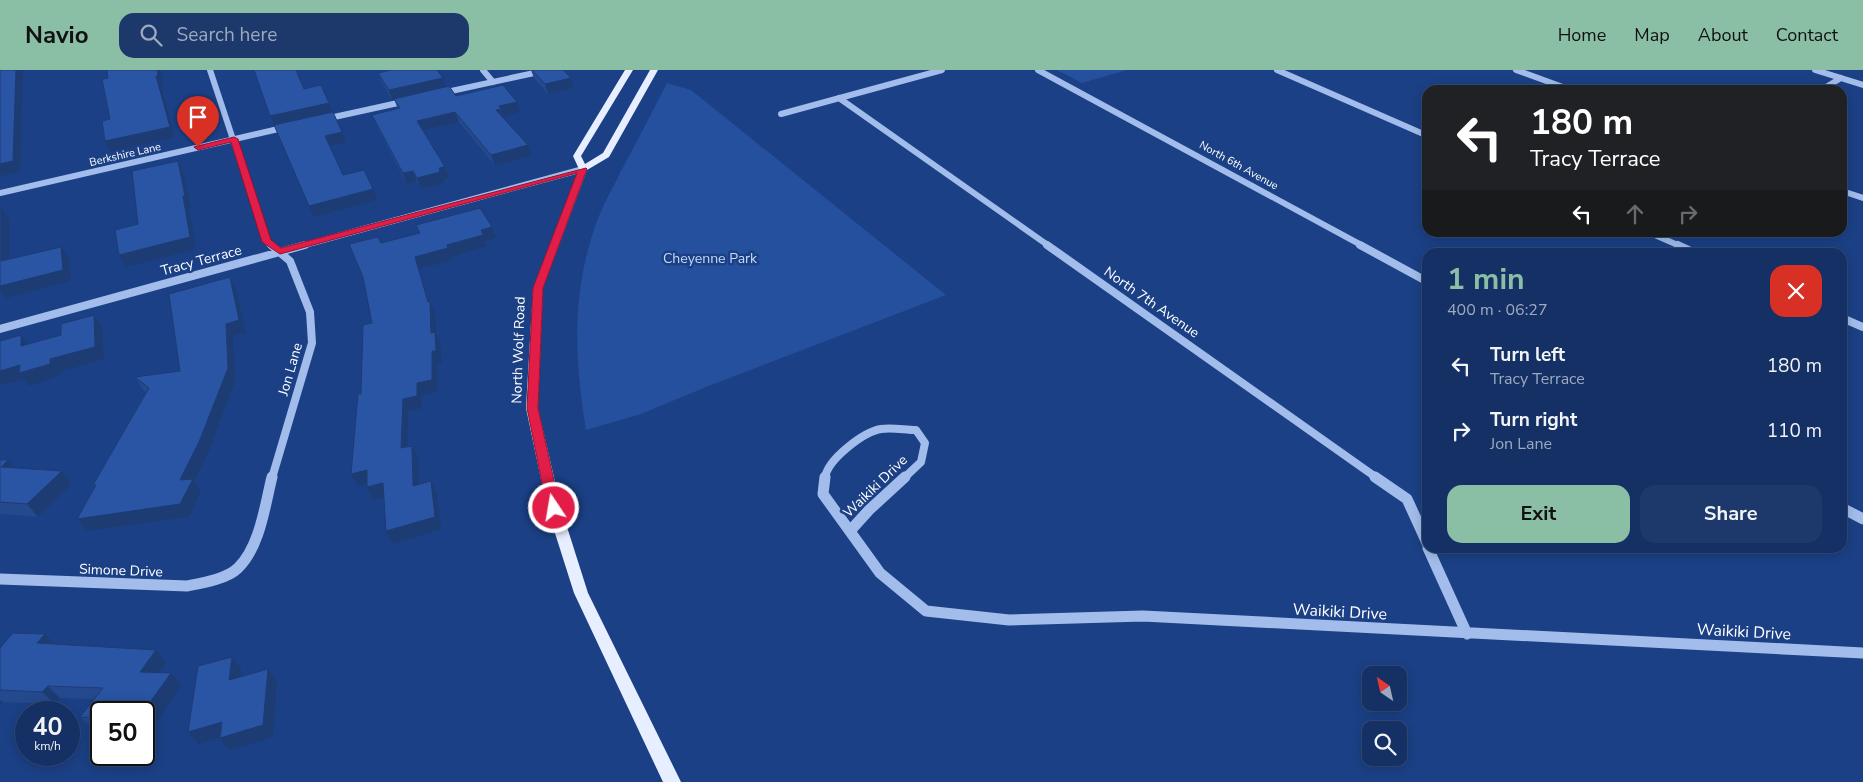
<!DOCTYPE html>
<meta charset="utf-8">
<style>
:root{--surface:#143064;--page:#1d386a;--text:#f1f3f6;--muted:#9da9bf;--line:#334b78;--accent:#8abfa5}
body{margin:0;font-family:"Nunito Sans",sans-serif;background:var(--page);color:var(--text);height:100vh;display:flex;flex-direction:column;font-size:19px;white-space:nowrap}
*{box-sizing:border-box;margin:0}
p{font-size:16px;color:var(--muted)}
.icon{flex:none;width:28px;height:28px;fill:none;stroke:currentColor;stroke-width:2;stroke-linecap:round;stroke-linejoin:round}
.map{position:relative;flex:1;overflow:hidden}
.panel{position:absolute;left:1422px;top:178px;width:425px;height:305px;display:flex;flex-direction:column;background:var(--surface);border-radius:15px;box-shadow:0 2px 12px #0003,0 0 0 1px var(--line)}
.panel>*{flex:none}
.hud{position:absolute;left:1422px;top:15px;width:425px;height:152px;border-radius:15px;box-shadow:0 2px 12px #0003,0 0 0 1px var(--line);background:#202124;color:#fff;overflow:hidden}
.needle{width:32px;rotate:326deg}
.controls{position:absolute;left:1362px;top:596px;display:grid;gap:10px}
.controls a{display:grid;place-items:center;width:45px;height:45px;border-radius:10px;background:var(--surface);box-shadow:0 2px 12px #0003,0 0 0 1px var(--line);font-size:25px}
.speed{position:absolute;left:15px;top:631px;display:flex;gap:10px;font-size:25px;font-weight:700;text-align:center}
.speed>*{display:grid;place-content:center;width:65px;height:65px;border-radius:50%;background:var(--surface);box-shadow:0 2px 12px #0003,0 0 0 1px var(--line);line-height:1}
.speed small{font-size:12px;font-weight:400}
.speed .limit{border:2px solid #111;border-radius:8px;background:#fff;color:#111}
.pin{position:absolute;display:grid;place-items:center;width:42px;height:42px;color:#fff;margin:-51px -21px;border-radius:50% 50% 50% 0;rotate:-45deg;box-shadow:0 0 5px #0007}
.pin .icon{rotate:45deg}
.me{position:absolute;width:55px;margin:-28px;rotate:348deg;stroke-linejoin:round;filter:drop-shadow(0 0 4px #0008)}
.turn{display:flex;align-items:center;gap:18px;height:105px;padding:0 25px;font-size:22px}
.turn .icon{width:65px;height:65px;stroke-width:2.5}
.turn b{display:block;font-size:35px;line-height:42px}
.lanes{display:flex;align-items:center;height:48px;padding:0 25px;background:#0003;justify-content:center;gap:25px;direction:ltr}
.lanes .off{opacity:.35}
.round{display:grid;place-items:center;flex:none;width:52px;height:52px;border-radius:15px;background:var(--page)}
.head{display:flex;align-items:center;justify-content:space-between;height:85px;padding:0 25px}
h1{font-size:30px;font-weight:700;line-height:38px;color:var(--accent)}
.action{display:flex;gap:10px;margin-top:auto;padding:10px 25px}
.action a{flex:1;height:58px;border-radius:15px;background:var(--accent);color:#111;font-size:20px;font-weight:700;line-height:58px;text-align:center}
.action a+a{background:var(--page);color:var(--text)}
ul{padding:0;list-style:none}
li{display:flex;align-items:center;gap:15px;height:65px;padding:0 25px}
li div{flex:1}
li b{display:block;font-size:19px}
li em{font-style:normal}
header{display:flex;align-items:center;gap:30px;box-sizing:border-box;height:70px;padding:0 25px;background:var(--accent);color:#111}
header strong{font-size:24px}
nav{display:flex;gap:28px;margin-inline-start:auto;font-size:18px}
.search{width:350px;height:45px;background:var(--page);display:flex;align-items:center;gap:12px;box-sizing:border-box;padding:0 18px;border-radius:15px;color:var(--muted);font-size:19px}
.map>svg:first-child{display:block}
.green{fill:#24509e}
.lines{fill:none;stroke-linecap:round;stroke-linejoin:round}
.minor-far2{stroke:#a2bdeb;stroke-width:6}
.minor-far1{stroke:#a2bdeb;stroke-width:8}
.minor{stroke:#a2bdeb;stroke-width:11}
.major{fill:#e7eeff;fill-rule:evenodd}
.wall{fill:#24498d}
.shaded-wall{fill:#1d3c73}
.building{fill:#2a55a4;stroke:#1d3c73}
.route{fill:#e11d48;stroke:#92132f}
.labels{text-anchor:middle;stroke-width:5;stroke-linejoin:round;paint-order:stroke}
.far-street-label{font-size:11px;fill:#fff;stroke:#1b4085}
.park-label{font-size:14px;fill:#c7d9f8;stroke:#1b4085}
.street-label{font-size:14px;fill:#fff;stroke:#1b4085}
.near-street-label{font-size:16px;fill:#fff;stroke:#1b4085}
</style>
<header>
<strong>Navio</strong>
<div class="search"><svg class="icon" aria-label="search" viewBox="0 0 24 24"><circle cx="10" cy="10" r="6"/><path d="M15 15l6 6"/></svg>Search here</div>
<nav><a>Home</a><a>Map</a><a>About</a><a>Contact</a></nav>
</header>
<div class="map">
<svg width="1863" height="712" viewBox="0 0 1863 712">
<rect width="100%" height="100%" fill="#1b4085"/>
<path class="green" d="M 1057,0 L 1127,0 L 1082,13 Z
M 667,13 L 691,20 L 946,225 L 706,317 L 641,344 L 586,360 C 574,286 571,218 599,146 C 605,131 614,116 621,101 C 637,72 652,42 667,13 Z"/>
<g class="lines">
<path class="minor-far2" d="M 210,0 L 267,172 L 272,176
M 483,0 L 493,12
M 1038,0 L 1363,176
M 1277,0 L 1428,66
M 1516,0 L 1571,20
M 1815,0 L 1863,15
M 1728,18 L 1735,20
M 1821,20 L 1841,8
M 442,23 L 548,0
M 839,28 L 1049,176
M 781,44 L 942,0
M 325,49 L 407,31
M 1842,121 L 1863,128
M 0,123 L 287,57
M 1648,162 L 1680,176
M 301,176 L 583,99"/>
<path class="minor-far1" d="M 271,175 L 290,191 L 310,242 L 312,273 L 272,408
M 1047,175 L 1377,408
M 1360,175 L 1428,212
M 1678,175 L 1693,182
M 1842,248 L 1863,257
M 0,259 L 305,175
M 825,408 C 827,390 863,362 881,359 C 892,357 905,360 916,360 L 925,373 L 921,392 L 904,408"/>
<path class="minor" d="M 825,407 L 823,424 L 880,503 L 926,541 L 1009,550 L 1143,546 L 1863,583
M 1375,407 L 1407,429 L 1428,475
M 1842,438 L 1863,449
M 850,461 L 869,440 L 905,407
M 1428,478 L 1467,564
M 0,509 L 187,516 C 202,513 227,509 238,498 C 260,477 265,435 272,407"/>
<path class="major" d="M 625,0 L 633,0 L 581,86 L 585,94 L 603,83 L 650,0 L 658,0 L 609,87 L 587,100 L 543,218 L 538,338 L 561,438 L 588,523 L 681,712 L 663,712 L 574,523 L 547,438 L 526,338 L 533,218 L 579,99 L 573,86 Z"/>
</g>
<path class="wall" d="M 531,0 L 563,0 L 571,8 L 574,18 L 548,24 L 534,8 Z
M 378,3 L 446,17 L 456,26 L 520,42 L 503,47 L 504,49 L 531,86 L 495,96 L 459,52 L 423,61 L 445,97 L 449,108 L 443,109 L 444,113 L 421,119 L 417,111 L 407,114 L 376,55 L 372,45 L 398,39 L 394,29 L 392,30 L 382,13 Z
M 236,219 L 246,262 L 233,266 L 235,311 L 208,384 L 194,412 L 201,421 L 189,447 L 87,461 L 77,449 L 94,417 L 93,415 L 146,322 L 143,320 L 135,307 L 180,301 Z
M 0,390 L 15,398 L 62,401 L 72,414 L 38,447 L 0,444 Z
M 55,574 L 156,580 L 167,593 L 160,603 L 171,603 L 182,615 L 150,661 L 144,661 L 144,642 L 101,642 L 101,659 L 93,659 L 80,647 L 94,629 L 60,628 L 55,634 L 3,632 L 0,636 L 0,578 Z"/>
<path class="shaded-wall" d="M 16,0 L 23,0 L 20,102 L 0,106 L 0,94 Z
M 157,0 L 161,0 L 163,16 L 161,16 L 175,67 L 111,82 L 105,71 L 156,6 Z
M 443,8 L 446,18 L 392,30 L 389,20 Z
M 571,8 L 574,18 L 548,24 L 545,14 Z
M 517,32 L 520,42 L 503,47 L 504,49 L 496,40 L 499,36 Z
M 329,33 L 333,43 L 275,56 L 270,46 Z
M 455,42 L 459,52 L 421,61 L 417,51 Z
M 342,62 L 346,72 L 329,76 L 325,66 Z
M 528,75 L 531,86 L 495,96 L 491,85 Z
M 178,91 L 183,102 L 191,137 L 189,138 L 196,179 L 126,197 L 119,185 L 183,126 Z
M 445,97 L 449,108 L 443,109 L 444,113 L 421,119 L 417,108 L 439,98 Z
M 413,101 L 417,111 L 407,114 L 403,103 Z
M 373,119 L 377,130 L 314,147 L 309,136 Z
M 1,138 L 9,149 L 9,203 L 1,191 Z
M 492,157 L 496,168 L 485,171 L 487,176 L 451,187 L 452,190 L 419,199 L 430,237 L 430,232 L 435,243 L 436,265 L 440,274 L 442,293 L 437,294 L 437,322 L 422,325 L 422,338 L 408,341 L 407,391 L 401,378 L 403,329 L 417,313 L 431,263 L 415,187 L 447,175 L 481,160 Z
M 61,177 L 69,188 L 71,211 L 6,228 L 0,220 L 0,210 Z
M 230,207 L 236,219 L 246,262 L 233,266 L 235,311 L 208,384 L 194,412 L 201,421 L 189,447 L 87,461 L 77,449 L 180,410 L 226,254 Z
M 94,245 L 102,257 L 104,289 L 59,302 L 59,306 L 29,316 L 24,309 L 3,315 L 0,312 L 0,301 L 20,295 L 50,289 Z
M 21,265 L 30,277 L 21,276 Z
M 412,376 L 418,388 L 419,429 L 413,416 Z
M 8,390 L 19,402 L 1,397 Z
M 367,400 L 373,413 L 358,416 L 351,404 Z
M 62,401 L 72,414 L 38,447 L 27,434 Z
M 431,411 L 437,424 L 441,459 L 393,474 L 386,461 Z
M 383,413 L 389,426 L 373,430 L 367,417 Z
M 45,564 L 57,576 L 37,573 Z
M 156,580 L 167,593 L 151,614 L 140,602 Z
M 232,587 L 241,599 L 239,623 L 229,610 Z
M 268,599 L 277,611 L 273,667 L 230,680 L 220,668 Z
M 171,603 L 182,615 L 150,661 L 144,655 L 144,642 L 143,642 Z
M 48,616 L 60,628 L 55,634 L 42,622 Z
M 0,630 L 3,632 L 0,636 Z
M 222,652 L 233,664 L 199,674 L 188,662 Z"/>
<path class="building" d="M 0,0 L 16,0 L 13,91 L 0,94 Z
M 107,0 L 157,0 L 158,6 L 156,6 L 170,57 L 105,71 L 102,51 L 110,49 L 102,9 L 108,8 Z
M 254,0 L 296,0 L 304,19 L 321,15 L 329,33 L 270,46 Z
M 391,0 L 437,0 L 443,8 L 389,20 L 378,3 Z
M 532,0 L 563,0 L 571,8 L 545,14 Z
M 503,15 L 517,32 L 499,36 L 501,39 L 496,40 L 528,75 L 491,85 L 455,42 L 417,51 L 445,97 L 439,98 L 440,102 L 417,108 L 413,101 L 403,103 L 372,45 L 400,38 L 394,29 L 449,16 L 456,26 Z
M 333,42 L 342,62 L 325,66 L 343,105 L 364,100 L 373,119 L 309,136 L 274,55 Z
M 178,91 L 185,126 L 183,126 L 190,167 L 119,185 L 115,160 L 138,154 L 132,101 Z
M 0,138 L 1,138 L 1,191 L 61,177 L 63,200 L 0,216 Z
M 480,138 L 492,157 L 481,160 L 483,165 L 447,175 L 448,178 L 415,187 L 428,232 L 430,232 L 431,263 L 435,262 L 436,281 L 432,281 L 432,310 L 417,313 L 417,326 L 403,329 L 401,378 L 412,376 L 413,416 L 431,411 L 435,447 L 386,461 L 383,413 L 367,417 L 367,400 L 351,404 L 358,324 L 361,324 L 363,255 L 372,253 L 363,207 L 349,174 L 378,167 L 381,173 L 420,163 L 416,155 Z
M 230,207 L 239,250 L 226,254 L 228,298 L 199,372 L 180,410 L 193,409 L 180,434 L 77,449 L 96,415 L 93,415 L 149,318 L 135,307 L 180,301 L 169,224 Z
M 94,245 L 95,277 L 50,289 L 50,294 L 19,303 L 20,295 L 0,301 L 0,271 L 21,265 L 21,276 L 61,265 L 61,254 Z
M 0,390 L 8,390 L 1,397 L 62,401 L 27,434 L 0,432 Z
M 13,563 L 45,564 L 37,573 L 156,580 L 140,602 L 171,603 L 143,642 L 101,642 L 101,648 L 80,647 L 103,618 L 48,616 L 42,622 L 0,620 L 0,578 Z
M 232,587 L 229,610 L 268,599 L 263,655 L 220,668 L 222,652 L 188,662 L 198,596 Z"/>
<path class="route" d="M 234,67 L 238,69 L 271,170 L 281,178 L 586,98 L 587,99 L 543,218 L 538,338 L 560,438 L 558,441 L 549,441 L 547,438 L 527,338 L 533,218 L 577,103 L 280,184 L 262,172 L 231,72 L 198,80 L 194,77 Z"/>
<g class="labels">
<g class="far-street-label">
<text transform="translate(125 84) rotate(-13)" y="4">Berkshire Lane</text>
<text transform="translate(1239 95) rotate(29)" y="4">North 6th Avenue</text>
</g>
<g class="park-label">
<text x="710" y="193">Cheyenne Park</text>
</g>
<g class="street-label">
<text transform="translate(201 190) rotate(-15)" y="5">Tracy Terrace</text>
<text transform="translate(1152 232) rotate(35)" y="5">North 7th Avenue</text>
<text transform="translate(518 280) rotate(-88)" y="5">North Wolf Road</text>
<text transform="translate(290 299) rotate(-74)" y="5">Jon Lane</text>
<text transform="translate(875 416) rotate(-44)" y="5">Waikiki Drive</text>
<text transform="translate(121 500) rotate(2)" y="5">Simone Drive</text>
</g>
<g class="near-street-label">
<text transform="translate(1340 541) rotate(3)" y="6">Waikiki Drive</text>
<text transform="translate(1744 561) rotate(3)" y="6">Waikiki Drive</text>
</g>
</g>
</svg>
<div class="controls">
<a><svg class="needle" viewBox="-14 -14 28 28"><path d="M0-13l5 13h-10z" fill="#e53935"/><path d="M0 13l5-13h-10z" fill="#9da9bf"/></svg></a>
<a><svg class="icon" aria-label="search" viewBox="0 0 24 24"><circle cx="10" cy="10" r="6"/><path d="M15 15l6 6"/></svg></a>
</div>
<div class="speed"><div>40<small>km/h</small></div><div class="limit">50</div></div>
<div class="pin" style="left:198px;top:77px;background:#d93025"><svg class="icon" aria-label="arrive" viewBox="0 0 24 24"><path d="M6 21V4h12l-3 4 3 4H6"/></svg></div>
<svg class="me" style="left:554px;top:438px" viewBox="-20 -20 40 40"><circle r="17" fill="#e11d48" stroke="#fff" stroke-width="3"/><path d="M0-11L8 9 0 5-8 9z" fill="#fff"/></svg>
<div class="hud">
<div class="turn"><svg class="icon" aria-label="left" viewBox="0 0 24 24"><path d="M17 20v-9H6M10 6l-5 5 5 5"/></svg><div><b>180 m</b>Tracy Terrace</div></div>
<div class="lanes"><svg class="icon" aria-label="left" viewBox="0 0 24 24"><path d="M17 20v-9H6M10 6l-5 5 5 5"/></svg><svg class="icon off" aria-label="ahead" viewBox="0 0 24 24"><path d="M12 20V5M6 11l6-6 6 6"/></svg><svg class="icon off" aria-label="right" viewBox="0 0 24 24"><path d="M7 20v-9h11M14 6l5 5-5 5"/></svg></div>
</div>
<section class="panel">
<div class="head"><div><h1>1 min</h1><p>400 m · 06:27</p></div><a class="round" style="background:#d93025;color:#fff"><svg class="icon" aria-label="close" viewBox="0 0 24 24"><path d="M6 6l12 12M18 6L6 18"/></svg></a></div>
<ul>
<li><svg class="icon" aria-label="left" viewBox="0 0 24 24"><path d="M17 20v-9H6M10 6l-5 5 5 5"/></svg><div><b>Turn left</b><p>Tracy Terrace</p></div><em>180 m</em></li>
<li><svg class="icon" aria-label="right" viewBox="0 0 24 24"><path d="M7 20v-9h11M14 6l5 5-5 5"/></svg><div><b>Turn right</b><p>Jon Lane</p></div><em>110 m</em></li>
</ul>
<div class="action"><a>Exit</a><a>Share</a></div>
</section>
</div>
